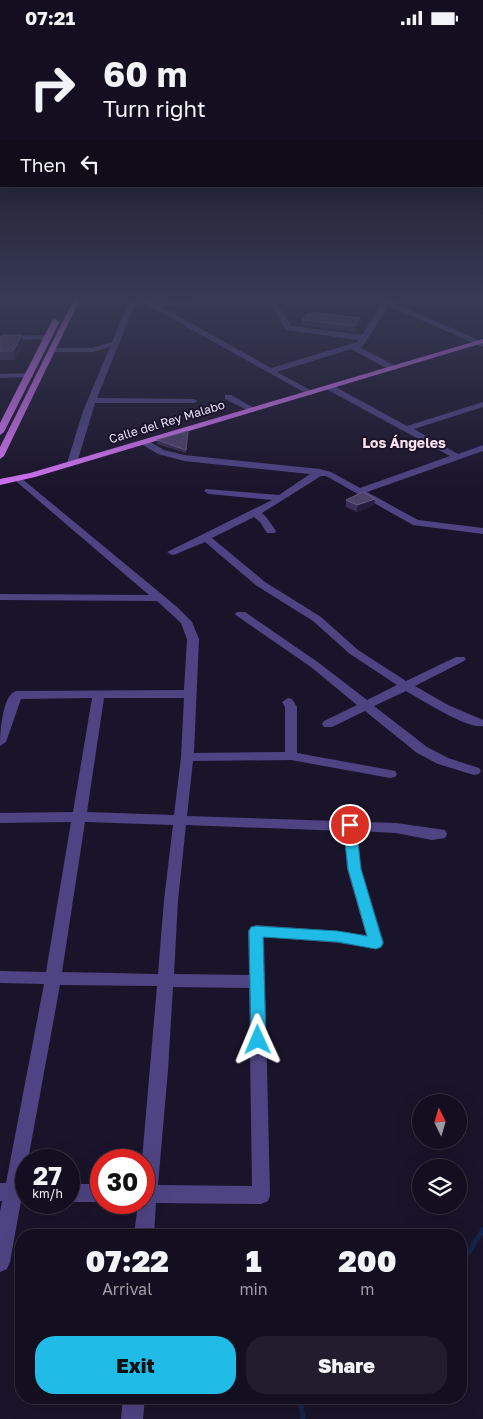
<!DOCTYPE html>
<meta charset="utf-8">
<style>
:root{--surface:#140f20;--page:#211d2d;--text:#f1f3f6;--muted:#9d9ca5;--line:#332f3e;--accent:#20bce7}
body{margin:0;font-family:"Golos Text",sans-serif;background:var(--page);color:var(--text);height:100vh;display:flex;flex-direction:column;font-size:19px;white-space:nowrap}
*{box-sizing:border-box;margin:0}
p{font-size:16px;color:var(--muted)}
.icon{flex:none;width:28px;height:28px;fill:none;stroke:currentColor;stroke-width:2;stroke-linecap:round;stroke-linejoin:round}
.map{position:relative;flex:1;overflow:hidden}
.drawer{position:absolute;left:15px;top:1194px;width:452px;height:175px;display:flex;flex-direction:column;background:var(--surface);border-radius:20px;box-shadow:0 5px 20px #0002,0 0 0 1px var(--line)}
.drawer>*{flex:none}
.banner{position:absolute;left:0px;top:0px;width:484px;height:152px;box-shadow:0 5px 20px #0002,0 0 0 1px var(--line);background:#140f20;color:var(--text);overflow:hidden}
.needle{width:32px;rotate:355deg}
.tools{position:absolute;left:412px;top:1059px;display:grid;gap:10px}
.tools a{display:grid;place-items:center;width:55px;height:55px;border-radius:50%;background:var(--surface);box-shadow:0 5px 20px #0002,0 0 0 1px var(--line);font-size:25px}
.speed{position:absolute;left:15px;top:1114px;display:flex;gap:10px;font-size:25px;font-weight:700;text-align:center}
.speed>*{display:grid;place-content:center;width:65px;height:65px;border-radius:50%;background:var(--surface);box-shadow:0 5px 20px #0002,0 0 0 1px var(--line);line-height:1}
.speed small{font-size:12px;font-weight:400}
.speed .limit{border:8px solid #d22;background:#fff;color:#111}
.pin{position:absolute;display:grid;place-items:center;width:42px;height:42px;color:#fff;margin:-21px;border:2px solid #fff;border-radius:50%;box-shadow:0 1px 5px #0007}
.me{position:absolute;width:55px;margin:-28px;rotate:359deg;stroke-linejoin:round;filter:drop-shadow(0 0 4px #0008)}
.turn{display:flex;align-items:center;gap:18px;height:105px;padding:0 20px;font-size:22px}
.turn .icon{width:65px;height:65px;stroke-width:2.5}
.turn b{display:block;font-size:35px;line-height:42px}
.then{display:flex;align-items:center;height:48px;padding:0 20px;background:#0003;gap:10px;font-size:19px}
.eta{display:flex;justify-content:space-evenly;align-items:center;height:85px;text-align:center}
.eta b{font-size:30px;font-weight:800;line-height:35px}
.button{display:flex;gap:10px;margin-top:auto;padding:10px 20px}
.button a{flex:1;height:58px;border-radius:20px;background:var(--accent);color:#111;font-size:20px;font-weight:800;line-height:58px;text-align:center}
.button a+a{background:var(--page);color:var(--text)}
.status{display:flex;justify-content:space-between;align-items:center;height:35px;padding:0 25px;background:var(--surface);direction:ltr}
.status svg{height:14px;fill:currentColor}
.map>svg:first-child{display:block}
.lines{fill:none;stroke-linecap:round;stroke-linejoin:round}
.stream{stroke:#15244c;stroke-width:5}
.minor{fill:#4e4483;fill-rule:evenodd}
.major{fill:#d072f0;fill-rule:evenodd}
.wall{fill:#3b2f56}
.shaded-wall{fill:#261c3d}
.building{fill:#4d4267;stroke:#655b7f}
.route{fill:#20bce7;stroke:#157a96}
.labels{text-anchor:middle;stroke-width:4;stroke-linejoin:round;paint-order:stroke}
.far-street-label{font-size:12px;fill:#e6e0fc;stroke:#1a142a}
.far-neighbourhood-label{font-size:14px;font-weight:bold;fill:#fce2ef;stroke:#1a142a}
</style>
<div class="status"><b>07:21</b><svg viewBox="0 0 49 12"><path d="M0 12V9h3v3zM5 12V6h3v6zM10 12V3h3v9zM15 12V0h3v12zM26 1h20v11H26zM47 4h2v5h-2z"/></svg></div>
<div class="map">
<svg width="483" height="1384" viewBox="0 0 483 1384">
<rect width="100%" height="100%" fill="#1a142a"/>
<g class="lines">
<path class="stream" d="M 461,1229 L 483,1195
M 300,1362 L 303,1384"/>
<path class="minor" d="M 131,262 L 143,262 L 156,269 L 209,262 L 225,262 L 222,264 L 162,272 L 271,333 L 357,307 L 359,305 L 286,295 L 266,262 L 272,262 L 292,291 L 362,300 L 381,270 L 385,269 L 372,262 L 380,262 L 392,267 L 410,262 L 419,262 L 398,270 L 483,307 L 483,312 L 391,272 L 387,273 L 363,311 L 359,312 L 396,331 L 396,335 L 390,335 L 351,314 L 277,337 L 312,356 L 312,360 L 309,360 L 137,264 L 97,363 L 194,364 L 198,366 L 194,368 L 95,368 L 77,428 L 72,431 L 69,430 L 67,428 L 83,376 L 110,312 L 93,317 L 52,317 L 48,315 L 52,313 L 92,313 L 112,307 Z
M 52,300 L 52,304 L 49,304 L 0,305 L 0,301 Z
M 33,338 L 33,342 L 30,342 L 0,343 L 0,339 Z
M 326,350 L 332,350 L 407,391 L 483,367 L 483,372 L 414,394 L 458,419 L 483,410 L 483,416 L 367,457 L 418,485 L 483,493 L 483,499 L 413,490 L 326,441 L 321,441 L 262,478 L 267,483 L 276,496 L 275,498 L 267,498 L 260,487 L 254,482 L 212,503 L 265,547 L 321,582 L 358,615 L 406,646 L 456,622 L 464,622 L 466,624 L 464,626 L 415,651 L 448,670 L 483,685 L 483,691 C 469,695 420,664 406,656 L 374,671 L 427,712 L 448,723 L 479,733 L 481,736 L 479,739 L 474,740 L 438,729 L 417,718 L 365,676 L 332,692 L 324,692 L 322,689 L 324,686 L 357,670 L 311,632 L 237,581 L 235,579 L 237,577 L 245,577 L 319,628 L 367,665 L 397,650 L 350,619 L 313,586 L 257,551 L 205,507 L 176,519 L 172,520 L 167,517 L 272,465 L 209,459 L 204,456 L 206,454 L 279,460 L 310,439 L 184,426 L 158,419 L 141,409 L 141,405 L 147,405 L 164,415 L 184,420 L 320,434 L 331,437 L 360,453 L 450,421 L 326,354 Z
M 225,360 L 231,360 L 256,374 L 249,376 L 225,364 Z
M 21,443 L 176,571 L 192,587 L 199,604 L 194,718 L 285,717 L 285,672 L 282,667 L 288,663 L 292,664 L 297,672 L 297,718 L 390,735 L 395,736 L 397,739 L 395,742 L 390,743 L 291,725 L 193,726 L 187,781 L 396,788 L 445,795 L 447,799 L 445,803 L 432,805 L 396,798 L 357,796 L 361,834 L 384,908 L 381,912 L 376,914 L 338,908 L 264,902 L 270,1160 L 268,1166 L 261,1169 L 156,1168 L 154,1200 L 134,1200 L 138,1168 L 144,1168 L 144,1125 L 142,1125 L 157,951 L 60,950 L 28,1125 L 26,1125 L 24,1148 L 26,1148 L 26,1166 L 21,1166 L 10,1227 L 7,1234 L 0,1237 L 0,1177 L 2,1166 L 0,1166 L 0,1148 L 6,1148 L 44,949 L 0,948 L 0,936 L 46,937 L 71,787 L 0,788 L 0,778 L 73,777 L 92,663 L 21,664 L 6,707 L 0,711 C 0,699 2,660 16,656 L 184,655 L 187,604 L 181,588 L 157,566 L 0,565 L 0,559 L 149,560 L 18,448 L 16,446 ZM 104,663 L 184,663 L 181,722 L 174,780 L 87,777 ZM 85,787 L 173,790 L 164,865 L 158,939 L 62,937 ZM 186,790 L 344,796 L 347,834 L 366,900 L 338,896 L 256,890 L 251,892 L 248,896 L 249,940 L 174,939 L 178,865 ZM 173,952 L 249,953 L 252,1151 L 158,1150 L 168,1035 Z
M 69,1149 L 101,1149 L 101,1167 L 69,1167 Z
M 123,1362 L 145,1362 L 143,1384 L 121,1384 Z"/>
<path class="major" d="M 75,262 L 81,262 L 4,421 L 0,424 L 0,412 Z
M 53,284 L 60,286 L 4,397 L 0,400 L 0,388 Z
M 483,304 L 483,308 L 35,442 L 0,450 L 0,444 L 30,438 Z"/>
</g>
<path class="wall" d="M 360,283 L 360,289 L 355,297 L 302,290 L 302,285 Z
M 0,303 L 23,309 L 15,325 L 0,325 Z
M 188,399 L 186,418 L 157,409 L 157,405 Z
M 346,465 L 374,470 L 357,477 L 346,472 Z"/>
<path class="shaded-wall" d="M 360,283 L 360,289 L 355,297 L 355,291 Z
M 22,300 L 23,309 L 15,325 L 13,316 Z
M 375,464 L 374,470 L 357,477 L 357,470 Z"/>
<path class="building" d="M 316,278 L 360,283 L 355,291 L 302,285 L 307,279 Z
M 2,300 L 22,300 L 13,316 L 0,316 L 0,303 Z
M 188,396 L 186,415 L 157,405 Z
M 363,457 L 375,464 L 357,470 L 346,465 Z"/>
<linearGradient id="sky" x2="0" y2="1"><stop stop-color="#0e0b17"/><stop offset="0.58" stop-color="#383a55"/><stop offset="1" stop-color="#383a55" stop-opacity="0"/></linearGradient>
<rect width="483" height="455" fill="url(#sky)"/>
<path class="route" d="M 350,786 L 354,787 L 356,790 L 361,834 L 383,908 L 381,912 L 376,914 L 338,907 L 263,902 L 266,1005 L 264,1009 L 258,1011 L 253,1009 L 251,1005 L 249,896 L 251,892 L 256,891 L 338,896 L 367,901 L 348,834 L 343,790 L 345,787 Z"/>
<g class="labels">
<g class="far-street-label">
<text transform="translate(167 387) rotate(-17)" y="4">Calle del Rey Malabo</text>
</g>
<g class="far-neighbourhood-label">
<text x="404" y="413">Los Ángeles</text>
</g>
</g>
</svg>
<div class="tools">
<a><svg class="needle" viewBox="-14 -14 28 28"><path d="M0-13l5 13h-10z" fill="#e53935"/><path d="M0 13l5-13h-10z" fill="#9d9ca5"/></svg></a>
<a><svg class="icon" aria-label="layers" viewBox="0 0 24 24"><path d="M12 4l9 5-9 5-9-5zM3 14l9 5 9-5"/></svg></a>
</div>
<div class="speed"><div>27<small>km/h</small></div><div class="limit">30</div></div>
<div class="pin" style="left:350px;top:790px;background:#d93025"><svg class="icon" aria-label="arrive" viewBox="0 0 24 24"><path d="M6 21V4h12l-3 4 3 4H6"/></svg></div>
<svg class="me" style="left:258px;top:1005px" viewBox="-20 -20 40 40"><path d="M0-17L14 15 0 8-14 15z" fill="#20bce7" stroke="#fff" stroke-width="4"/></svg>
<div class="banner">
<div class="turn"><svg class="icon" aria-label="right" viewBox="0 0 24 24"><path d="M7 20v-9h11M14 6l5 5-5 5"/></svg><div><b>60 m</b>Turn right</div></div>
<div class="then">Then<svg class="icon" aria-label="left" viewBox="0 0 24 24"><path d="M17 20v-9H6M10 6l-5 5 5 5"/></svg></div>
</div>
<section class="drawer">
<div class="eta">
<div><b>07:22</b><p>Arrival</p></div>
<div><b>1</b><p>min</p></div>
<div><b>200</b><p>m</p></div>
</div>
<div class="button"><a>Exit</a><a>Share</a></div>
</section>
</div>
